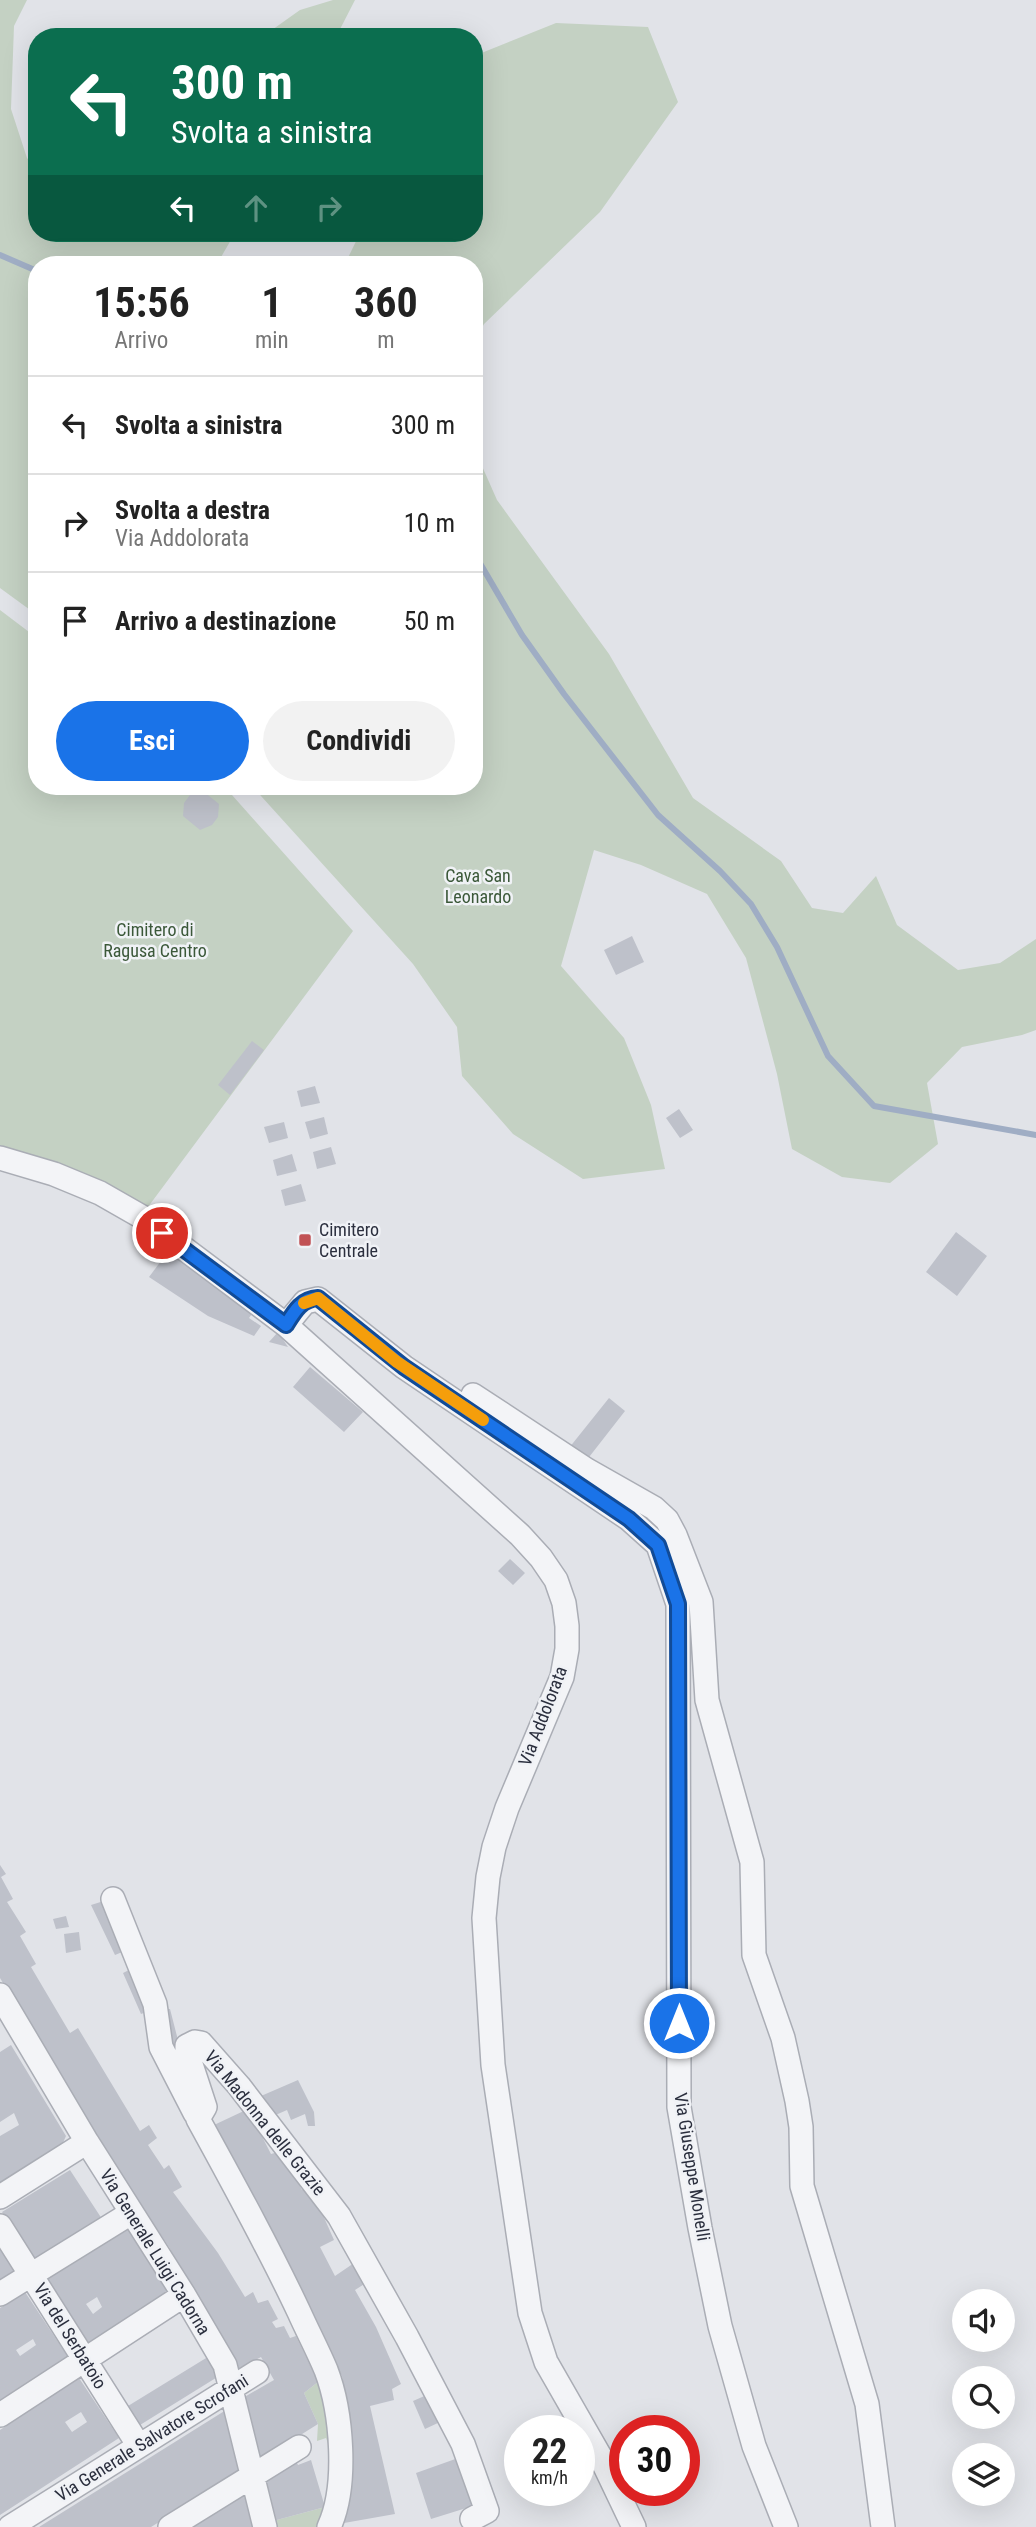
<!DOCTYPE html>
<html lang="it">
<style>
:root{--surface:#fff;--page:#f2f2f2;--text:#222;--muted:#767676;--line:#e0e0e0;--accent:#1a73e8}
body{margin:0;font-family:"Roboto Condensed",sans-serif;background:var(--page);color:var(--text);height:100vh;display:flex;flex-direction:column;font-size:26px;white-space:nowrap}
*{box-sizing:border-box;margin:0}
p{font-size:23px;color:var(--muted)}
.icon{flex:none;width:38px;height:38px;fill:none;stroke:currentColor;stroke-width:2;stroke-linecap:round;stroke-linejoin:round}
.map{position:relative;flex:1;overflow:hidden}
.panel{position:absolute;left:28px;top:256px;width:455px;height:539px;display:flex;flex-direction:column;background:var(--surface);border-radius:28px;box-shadow:0 7px 28px #0002}
.panel>*{flex:none}
.banner{position:absolute;left:28px;top:28px;width:455px;height:214px;border-radius:28px;box-shadow:0 7px 28px #0002;background:#0b6e4f;color:#fff;overflow:hidden}
.fabs{position:absolute;left:952px;top:2289px;display:grid;gap:14px}
.fabs a{display:grid;place-items:center;width:63px;height:63px;border-radius:50%;background:var(--surface);box-shadow:0 7px 28px #0002;font-size:35px}
.speed{position:absolute;left:504px;top:2415px;display:flex;gap:14px;font-size:35px;font-weight:700;text-align:center}
.speed>*{display:grid;place-content:center;width:91px;height:91px;border-radius:50%;background:var(--surface);box-shadow:0 7px 28px #0002;line-height:1}
.speed small{font-size:18px;font-weight:400}
.speed .limit{border:10px solid #d22;background:#fff;color:#111}
.pin{position:absolute;display:grid;place-items:center;width:60px;height:60px;color:#fff;margin:-30px;border:4px solid #fff;border-radius:50%;box-shadow:0 2px 7px #0007}
.me{position:absolute;width:77px;margin:-38px;rotate:0deg;stroke-linejoin:round;filter:drop-shadow(0 0 5px #0008)}
.turn{display:flex;align-items:center;gap:24px;height:147px;padding:0 28px;font-size:32px}
.turn .icon{width:91px;height:91px;stroke-width:2.5}
.turn b{display:block;font-size:49px;line-height:60px}
.lanes{display:flex;align-items:center;height:66px;padding:0 28px;background:#0003;justify-content:center;gap:35px;direction:ltr}
.lanes .off{opacity:.35}
.eta{display:flex;justify-content:space-evenly;align-items:center;height:119px;text-align:center}
.eta b{font-size:42px;font-weight:700;line-height:49px}
.primary-button{display:flex;gap:14px;margin-top:auto;padding:14px 28px}
.primary-button a{flex:1;height:80px;border-radius:42px;background:var(--accent);color:#fff;font-size:28px;font-weight:700;line-height:80px;text-align:center}
.primary-button a+a{background:var(--page);color:var(--text)}
ul{padding:0;list-style:none}
li{display:flex;align-items:center;gap:21px;height:98px;padding:0 28px;border-top:2px solid var(--line)}
li div{flex:1}
li b{display:block;font-size:26px}
li em{font-style:normal}
.map>svg:first-child{display:block}
.green{fill:#c4d1c3}
.lines{fill:none;stroke-linecap:round;stroke-linejoin:round}
.stream{stroke:#9fadc4;stroke-width:6}
.building{fill:#bec1ca;fill-rule:evenodd}
.street-casing{stroke:#aaadb5;stroke-width:26}
.street{stroke:#f3f4f7;stroke-width:23}
.route-casing{stroke:#114b97;stroke-width:18}
.route{stroke:#1a73e8;stroke-width:12}
.slow{stroke:#f59e0b;stroke-width:12}
.poi-dot{fill:#c15255;stroke:#f0f2f6;stroke-width:2.5}
.labels{text-anchor:middle;stroke-width:5;stroke-linejoin:round;paint-order:stroke}
.park-label{font-size:18px;fill:#3b5839;stroke:#f0f2f6}
.poi-label{font-size:18px;fill:#2b2f3e;stroke:#f0f2f6;text-anchor:start}
.street-label{font-size:18px;fill:#2b2f3e;stroke:#f0f2f6}
</style>
<div class="map">
<svg width="1036" height="2527" viewBox="0 0 1036 2527">
<rect width="100%" height="100%" fill="#e1e3e8"/>
<path class="green" d="M 0,0 L 27,0 L 14,26 L 11,109 L 27,158 L 37,169 L 37,233 L 235,233 L 217,264 L 37,264 L 37,615 L 0,588 Z
M 333,0 L 355,0 L 336,37 L 262,37 L 300,10 Z
M 556,23 L 648,27 L 678,102 L 600,212 L 484,324 L 474,343 L 474,264 L 345,264 L 360,233 L 474,233 L 474,56 Z
M 474,448 L 497,500 L 609,654 L 693,798 L 781,861 L 812,908 L 843,913 L 876,876 L 897,925 L 958,970 L 1000,963 L 1036,939 L 1036,1030 L 1022,1035 L 962,1047 L 927,1083 L 938,1144 L 890,1183 L 842,1177 L 792,1149 L 777,1074 L 746,958 L 707,894 L 641,865 L 594,850 L 561,966 L 624,1038 L 651,1105 L 665,1169 L 583,1179 L 513,1134 L 462,1076 L 457,1027 L 413,964 L 252,786 L 474,786 Z
M 0,610 L 37,638 L 37,786 L 224,786 L 353,931 L 148,1207 L 106,1183 L 0,1149 Z
M 318,2382 L 326,2405 L 330,2449 L 326,2438 L 317,2441 L 318,2424 L 304,2393 Z
M 325,2507 L 317,2527 L 274,2527 L 273,2521 Z"/>
<g class="lines">
<path class="stream" d="M 0,255 L 37,271
M 474,553 L 522,635 L 564,694 L 658,815 L 720,871 L 751,904 L 777,947 L 828,1056 L 874,1106 L 1036,1135"/>
</g>
<path class="building" d="M 203,791 L 219,804 L 218,817 L 212,825 L 200,830 L 183,816 L 184,803 L 190,795 Z
M 632,936 L 644,962 L 616,975 L 604,950 Z
M 252,1041 L 264,1050 L 230,1095 L 218,1085 Z
M 315,1086 L 320,1103 L 301,1107 L 297,1091 Z
M 679,1109 L 693,1130 L 680,1138 L 666,1118 Z
M 324,1117 L 328,1134 L 310,1139 L 305,1122 Z
M 284,1122 L 288,1138 L 269,1143 L 264,1127 Z
M 331,1147 L 336,1164 L 317,1169 L 313,1152 Z
M 292,1154 L 297,1171 L 277,1176 L 273,1160 Z
M 301,1184 L 306,1201 L 285,1206 L 281,1190 Z
M 956,1232 L 987,1256 L 957,1296 L 926,1272 Z
M 170,1249 L 254,1311 L 249,1318 L 261,1326 L 254,1336 L 208,1316 L 149,1277 Z
M 278,1332 L 288,1347 L 269,1342 Z
M 310,1367 L 363,1412 L 344,1432 L 293,1387 Z
M 609,1398 L 625,1411 L 586,1461 L 569,1448 Z
M 510,1559 L 525,1573 L 513,1585 L 498,1571 Z
M 0,1865 L 6,1874 L 1,1877 L 13,1899 L 7,1902 L 26,1932 L 20,1936 L 36,1964 L 31,1967 L 70,2033 L 78,2028 L 140,2131 L 149,2125 L 157,2138 L 148,2145 L 164,2169 L 169,2165 L 182,2187 L 173,2192 L 218,2253 L 245,2297 L 253,2292 L 258,2303 L 268,2300 L 278,2319 L 272,2322 L 276,2328 L 284,2326 L 290,2338 L 296,2336 L 318,2382 L 304,2393 L 318,2424 L 256,2463 L 241,2399 L 274,2380 L 261,2357 L 235,2371 L 169,2247 L 81,2115 L 0,1978 Z
M 107,1900 L 127,1950 L 115,1955 L 91,1905 Z
M 66,1916 L 69,1927 L 56,1929 L 53,1919 Z
M 79,1932 L 81,1950 L 66,1953 L 64,1934 Z
M 133,1968 L 149,2011 L 141,2014 L 123,1973 Z
M 162,2009 L 170,2009 L 180,2048 L 166,2047 Z
M 11,2045 L 66,2136 L 61,2147 L 0,2183 L 0,2136 L 19,2125 L 14,2113 L 0,2122 L 0,2052 Z
M 298,2080 L 314,2112 L 315,2126 L 308,2126 L 305,2114 L 291,2120 L 287,2110 L 271,2117 L 261,2096 Z
M 248,2109 L 271,2154 L 282,2151 L 302,2190 L 310,2186 L 334,2240 L 320,2247 L 335,2276 L 357,2261 L 369,2281 L 355,2290 L 376,2327 L 401,2384 L 392,2389 L 394,2400 L 370,2406 L 395,2514 L 344,2523 L 350,2496 L 349,2419 L 342,2376 L 214,2125 Z
M 70,2170 L 102,2219 L 34,2260 L 2,2212 Z
M 128,2228 L 137,2230 L 172,2290 L 86,2344 L 46,2279 ZM 97,2297 L 102,2307 L 93,2314 L 86,2304 Z
M 0,2248 L 17,2274 L 0,2284 Z
M 25,2292 L 68,2357 L 0,2400 L 0,2308 ZM 33,2339 L 36,2345 L 20,2356 L 16,2350 Z
M 211,2355 L 219,2376 L 140,2425 L 128,2406 Z
M 79,2378 L 119,2438 L 0,2515 L 0,2430 ZM 81,2412 L 87,2422 L 72,2432 L 65,2422 Z
M 429,2394 L 440,2422 L 425,2429 L 413,2401 Z
M 226,2410 L 239,2473 L 151,2527 L 39,2527 Z
M 461,2457 L 476,2505 L 431,2519 L 416,2473 Z
M 295,2459 L 298,2465 L 311,2460 L 325,2507 L 273,2521 L 261,2481 Z
M 243,2492 L 254,2527 L 186,2527 Z"/>
<g class="lines">
<g class="street-casing">
<path id="street" d="M 0,1158 L 54,1174 L 100,1193 L 142,1217 L 286,1325 L 520,1535 L 541,1558 L 556,1580 L 564,1603 L 567,1626 L 567,1649 L 562,1677 L 507,1808 L 494,1847 L 488,1877 L 484,1918 L 493,2065 L 530,2313 L 546,2362 L 601,2458 L 634,2527
M 286,1325 L 305,1302 L 318,1299 L 404,1367 L 629,1519 L 658,1545 L 678,1604 L 679,2107 L 700,2228 L 720,2326 L 754,2446 L 786,2527
M 473,1395 L 587,1470 L 654,1508 L 667,1520 L 675,1535 L 701,1602 L 707,1700 L 752,1862 L 754,1955 L 783,2038 L 797,2101 L 801,2127 L 802,2186 L 867,2404 L 883,2527
M 113,1899 L 155,2004 L 161,2047 L 195,2113
M 0,1995 L 87,2142 L 184,2295 L 225,2365 L 265,2527
M 0,2197 L 87,2142
M 0,2226 L 139,2446
M 0,2294 L 131,2213
M 0,2415 L 184,2295
M 10,2527 L 257,2372
M 170,2527 L 299,2447
M 329,2527 C 348,2486 342,2412 326,2370 C 318,2351 308,2332 299,2312 C 268,2246 233,2183 198,2119 L 205,2107 L 187,2052 L 187,2046 L 195,2042 L 201,2043 L 239,2086 L 339,2216 L 407,2337 L 463,2444 L 487,2511 L 472,2519"/>
</g>
<use href="#street" class="street"/>
</g>
<g class="lines">
<g class="route-casing">
<path id="route" d="M 162,1233 L 286,1325 C 294,1312 301,1299 318,1298 L 404,1367 L 629,1519 L 658,1545 L 678,1604 L 679,2023"/>
</g>
<use href="#route" class="route"/>
<path class="slow" d="M 304,1303 L 318,1298 L 397,1362 L 483,1420"/>
</g>
<rect class="poi-dot" x="298" y="1233" width="14" height="14" rx="3.5"/>
<g class="labels">
<g class="park-label">
<text x="478" y="882">Cava San<tspan x="478" dy="21">Leonardo</tspan></text>
<text x="155" y="936">Cimitero di<tspan x="155" dy="21">Ragusa Centro</tspan></text>
</g>
<g class="poi-label">
<text x="319" y="1236">Cimitero<tspan x="319" dy="21">Centrale</tspan></text>
</g>
<g class="street-label">
<text transform="translate(543 1716) rotate(-69)" y="6">Via Addolorata</text>
<text transform="translate(265 2123) rotate(51)" y="6">Via Madonna delle Grazie</text>
<text transform="translate(692 2167) rotate(81)" y="6">Via Giuseppe Monelli</text>
<text transform="translate(155 2252) rotate(58)" y="6">Via Generale Luigi Cadorna</text>
<text transform="translate(70 2336) rotate(58)" y="6">Via del Serbatoio</text>
<text transform="translate(152 2438) rotate(-32)" y="6">Via Generale Salvatore Scrofani</text>
</g>
</g>
</svg>
<div class="fabs">
<a><svg class="icon" aria-label="sound" viewBox="0 0 24 24"><path d="M4 9h4l5-4v14l-5-4H4zM17 9q2 3 0 6"/></svg></a>
<a><svg class="icon" aria-label="search" viewBox="0 0 24 24"><circle cx="10" cy="10" r="6"/><path d="M15 15l6 6"/></svg></a>
<a><svg class="icon" aria-label="layers" viewBox="0 0 24 24"><path d="M12 4l9 5-9 5-9-5zM3 14l9 5 9-5"/></svg></a>
</div>
<div class="speed"><div>22<small>km/h</small></div><div class="limit">30</div></div>
<div class="pin" style="left:162px;top:1233px;background:#d93025"><svg class="icon" aria-label="arrive" viewBox="0 0 24 24"><path d="M6 21V4h12l-3 4 3 4H6"/></svg></div>
<svg class="me" style="left:679px;top:2023px" viewBox="-20 -20 40 40"><circle r="17" fill="#1a73e8" stroke="#fff" stroke-width="3"/><path d="M0-11L8 9 0 5-8 9z" fill="#fff"/></svg>
<div class="banner">
<div class="turn"><svg class="icon" aria-label="left" viewBox="0 0 24 24"><path d="M17 20v-9H6M10 6l-5 5 5 5"/></svg><div><b>300 m</b>Svolta a sinistra</div></div>
<div class="lanes"><svg class="icon" aria-label="left" viewBox="0 0 24 24"><path d="M17 20v-9H6M10 6l-5 5 5 5"/></svg><svg class="icon off" aria-label="ahead" viewBox="0 0 24 24"><path d="M12 20V5M6 11l6-6 6 6"/></svg><svg class="icon off" aria-label="right" viewBox="0 0 24 24"><path d="M7 20v-9h11M14 6l5 5-5 5"/></svg></div>
</div>
<section class="panel">
<div class="eta">
<div><b>15:56</b><p>Arrivo</p></div>
<div><b>1</b><p>min</p></div>
<div><b>360</b><p>m</p></div>
</div>
<ul>
<li><svg class="icon" aria-label="left" viewBox="0 0 24 24"><path d="M17 20v-9H6M10 6l-5 5 5 5"/></svg><div><b>Svolta a sinistra</b></div><em>300 m</em></li>
<li><svg class="icon" aria-label="right" viewBox="0 0 24 24"><path d="M7 20v-9h11M14 6l5 5-5 5"/></svg><div><b>Svolta a destra</b><p>Via Addolorata</p></div><em>10 m</em></li>
<li><svg class="icon" aria-label="arrive" viewBox="0 0 24 24"><path d="M6 21V4h12l-3 4 3 4H6"/></svg><div><b>Arrivo a destinazione</b></div><em>50 m</em></li>
</ul>
<div class="primary-button"><a>Esci</a><a>Condividi</a></div>
</section>
</div>
